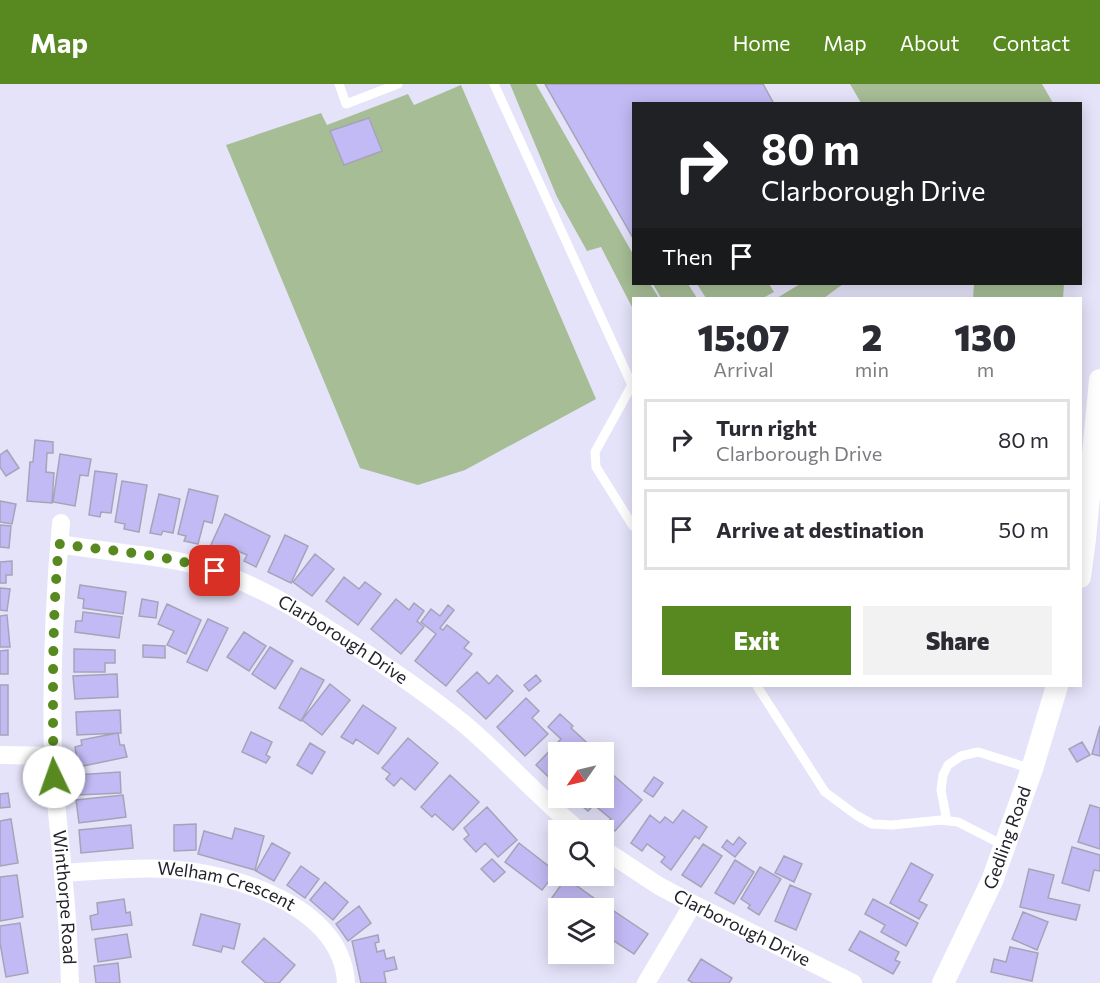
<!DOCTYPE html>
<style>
:root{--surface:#fff;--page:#f2f2f3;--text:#2b2b33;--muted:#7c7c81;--line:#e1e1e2;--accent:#578920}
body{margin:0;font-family:Commissioner,sans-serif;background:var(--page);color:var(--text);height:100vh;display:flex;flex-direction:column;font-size:22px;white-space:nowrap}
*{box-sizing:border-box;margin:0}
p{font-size:20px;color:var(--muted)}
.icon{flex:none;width:33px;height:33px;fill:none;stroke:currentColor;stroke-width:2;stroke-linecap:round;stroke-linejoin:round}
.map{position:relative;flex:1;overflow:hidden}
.drawer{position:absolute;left:632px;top:213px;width:450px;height:390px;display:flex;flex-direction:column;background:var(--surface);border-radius:0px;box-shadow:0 3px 15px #0003}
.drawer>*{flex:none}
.banner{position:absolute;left:632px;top:18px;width:450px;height:183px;border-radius:0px;box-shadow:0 3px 15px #0003;background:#202124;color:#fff;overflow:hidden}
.needle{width:39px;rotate:236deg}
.fabs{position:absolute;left:548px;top:658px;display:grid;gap:12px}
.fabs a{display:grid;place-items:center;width:66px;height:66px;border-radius:0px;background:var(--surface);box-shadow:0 3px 15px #0003;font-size:30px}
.pin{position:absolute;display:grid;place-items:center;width:51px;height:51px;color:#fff;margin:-26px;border-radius:12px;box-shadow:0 3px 9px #0006}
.me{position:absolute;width:66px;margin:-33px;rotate:357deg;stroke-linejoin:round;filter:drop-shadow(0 0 4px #0008)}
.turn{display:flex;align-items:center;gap:21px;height:126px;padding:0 30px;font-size:27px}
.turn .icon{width:78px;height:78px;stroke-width:2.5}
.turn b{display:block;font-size:42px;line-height:51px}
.then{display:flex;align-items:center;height:57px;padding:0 30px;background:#0003;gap:12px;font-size:22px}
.eta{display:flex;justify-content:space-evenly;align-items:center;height:102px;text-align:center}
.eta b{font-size:36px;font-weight:800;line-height:42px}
.cta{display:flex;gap:12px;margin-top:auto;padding:12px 30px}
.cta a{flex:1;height:69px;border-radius:0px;background:var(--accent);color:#fff;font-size:24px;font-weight:800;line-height:69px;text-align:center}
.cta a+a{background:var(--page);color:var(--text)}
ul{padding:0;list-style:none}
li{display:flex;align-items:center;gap:18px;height:81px;margin:0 12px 9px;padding:0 18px;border:3px solid var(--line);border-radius:0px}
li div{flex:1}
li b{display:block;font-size:22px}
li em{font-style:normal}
header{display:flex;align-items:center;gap:36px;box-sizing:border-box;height:84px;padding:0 30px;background:var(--accent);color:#fff}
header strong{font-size:28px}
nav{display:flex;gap:33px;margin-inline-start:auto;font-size:21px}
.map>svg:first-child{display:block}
.green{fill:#a6bd95}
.building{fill:#c2baf4;stroke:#a6a3b8;stroke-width:1.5}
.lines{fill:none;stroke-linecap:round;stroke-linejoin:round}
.service{stroke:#fff;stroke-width:9}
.minor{stroke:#fff;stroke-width:18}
.tertiary{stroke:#fff;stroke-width:22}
.route{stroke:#578920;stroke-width:10;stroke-dasharray:0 18}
.labels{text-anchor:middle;stroke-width:4.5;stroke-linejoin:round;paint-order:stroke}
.street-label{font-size:18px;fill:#24232b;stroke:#e5e3f9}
</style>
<header>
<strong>Map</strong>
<nav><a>Home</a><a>Map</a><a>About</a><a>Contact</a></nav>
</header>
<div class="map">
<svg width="1100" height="899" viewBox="0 0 1100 899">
<rect width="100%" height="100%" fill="#e5e3f9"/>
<path class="green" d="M 510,0 L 536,0 L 633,170 L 633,200 L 650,200 L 659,214 L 633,214 L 633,225 L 601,163 L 587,167 L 557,113 Z
M 850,0 L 1042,0 L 1053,19 L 861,19 Z
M 461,1 L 596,315 L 465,386 L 418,401 L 360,384 L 226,61 L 321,29 L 327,41 L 408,10 L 414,21 Z
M 653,200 L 688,200 L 697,214 L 661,214 Z
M 697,200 L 769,200 L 774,208 L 763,214 L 706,214 Z
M 800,200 L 843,200 L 824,214 L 777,214 Z
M 974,200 L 1064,200 L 1063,214 L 973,214 Z"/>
<path class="building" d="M 545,0 L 763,0 L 774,20 L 633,20 L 633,154 Z
M 369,34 L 382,67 L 344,81 L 330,47 Z
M 35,356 L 53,358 L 53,369 L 47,369 L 46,388 L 54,389 L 52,419 L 27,417 L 30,378 L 33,378 Z
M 7,366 L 19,384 L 6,392 L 0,383 L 0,371 Z
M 60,370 L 91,375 L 88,392 L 80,391 L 75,422 L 53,418 Z
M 95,387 L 117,390 L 111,429 L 101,428 L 100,433 L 89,431 Z
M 122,397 L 147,401 L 139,448 L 124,445 L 125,440 L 115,438 Z
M 189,405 L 218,412 L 212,439 L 204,437 L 198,460 L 184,457 L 186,452 L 178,450 Z
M 159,410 L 180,415 L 173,449 L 163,447 L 161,451 L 150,449 Z
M 0,417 L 16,420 L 12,440 L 0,438 Z
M 225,430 L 270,452 L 256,483 L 244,477 L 247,471 L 226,462 L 223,469 L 210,463 Z
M 0,441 L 11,442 L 9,464 L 0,463 Z
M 285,451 L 308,462 L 291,499 L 268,488 Z
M 315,470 L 334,485 L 312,512 L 293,498 Z
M 12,477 L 12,491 L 6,491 L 6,499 L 0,499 L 0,478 Z
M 344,493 L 359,505 L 365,498 L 381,510 L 358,541 L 326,517 Z
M 80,501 L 126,508 L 123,530 L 83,524 L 84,515 L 78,514 Z
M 0,504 L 10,505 L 7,527 L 0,526 Z
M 142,515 L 158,518 L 156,534 L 139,532 Z
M 396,515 L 409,526 L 414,519 L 424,527 L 417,537 L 424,543 L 401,570 L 371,545 Z
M 167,520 L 201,536 L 186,570 L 167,561 L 174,547 L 158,540 Z
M 448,521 L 454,526 L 440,544 L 443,546 L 447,541 L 469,558 L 464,564 L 472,570 L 446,602 L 415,577 L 436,550 L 421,538 L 431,525 L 440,532 Z
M 83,528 L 122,533 L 119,554 L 75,548 L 76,537 L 82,537 Z
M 7,531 L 10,563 L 0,563 L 0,532 Z
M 208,535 L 228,544 L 207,587 L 187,578 Z
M 244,548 L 266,562 L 249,587 L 227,573 Z
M 143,561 L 165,562 L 165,574 L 143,573 Z
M 270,563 L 293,577 L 275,605 L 252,590 Z
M 74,565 L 115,566 L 115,579 L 105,579 L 105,588 L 74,588 Z
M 8,566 L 8,590 L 0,590 L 0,567 Z
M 301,584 L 324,596 L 301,637 L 279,624 Z
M 477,588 L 489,600 L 497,591 L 513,607 L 486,635 L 457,607 Z
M 117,590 L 118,613 L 75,615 L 73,592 Z
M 536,591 L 541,597 L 529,607 L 524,601 Z
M 330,600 L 350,616 L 322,651 L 302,636 Z
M 0,601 L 8,601 L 8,651 L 0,651 Z
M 526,614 L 539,627 L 532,634 L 548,650 L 525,672 L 497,643 Z
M 363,621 L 396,644 L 378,670 L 356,655 L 353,660 L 341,653 Z
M 120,626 L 121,649 L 77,651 L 76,628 Z
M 560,630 L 573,642 L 571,644 L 598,669 L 558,669 L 558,702 L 536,681 L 561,655 L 548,643 Z
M 1100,642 L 1100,672 L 1092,670 Z
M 251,648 L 272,658 L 266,671 L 270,673 L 266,679 L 242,668 Z
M 118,649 L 120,661 L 124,661 L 127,673 L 78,683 L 75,663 L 82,661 L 81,656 Z
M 408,654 L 438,679 L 415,706 L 401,694 L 394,702 L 386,695 L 390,690 L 382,684 Z
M 1082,658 L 1090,671 L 1077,678 L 1069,665 Z
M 310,659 L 325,668 L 312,690 L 297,681 Z
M 605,684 L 642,716 L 615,747 L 606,739 L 611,735 L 594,721 L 588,727 L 577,718 L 580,714 L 603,714 L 603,687 Z
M 120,688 L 121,709 L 77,711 L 76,691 Z
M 450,691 L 479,718 L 453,746 L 435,730 L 432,733 L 421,723 Z
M 654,693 L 663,699 L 653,713 L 644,707 Z
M 8,709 L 10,723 L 0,724 L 0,710 Z
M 123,711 L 126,733 L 79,739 L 76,716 Z
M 1090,721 L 1100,724 L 1100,765 L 1078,758 Z
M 487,723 L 517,756 L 498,773 L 485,759 L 476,768 L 464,755 L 469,751 L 464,744 Z
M 683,726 L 707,743 L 699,755 L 695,752 L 671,786 L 661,778 L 665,773 L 647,760 L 642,767 L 631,759 L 650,731 L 660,739 L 665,733 L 673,739 Z
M 11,735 L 18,779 L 0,782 L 0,737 Z
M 196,740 L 196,766 L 174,767 L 174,741 Z
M 131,741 L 133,764 L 81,769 L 79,746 Z
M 235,744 L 264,752 L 255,786 L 198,770 L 204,747 L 232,755 Z
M 739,753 L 746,759 L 735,773 L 722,763 L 727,756 L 733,761 Z
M 272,759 L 290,769 L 274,797 L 256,787 Z
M 519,759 L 556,788 L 542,806 L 505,778 Z
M 703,760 L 722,772 L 701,803 L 682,791 Z
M 1072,763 L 1100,771 L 1100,787 L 1094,786 L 1089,807 L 1062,799 Z
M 784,772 L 802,780 L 794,798 L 775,789 Z
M 492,775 L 505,788 L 494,798 L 481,785 Z
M 735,776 L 754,788 L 734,820 L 715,809 Z
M 911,779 L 933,791 L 919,817 L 927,821 L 919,835 L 890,819 Z
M 301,782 L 319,795 L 305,814 L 287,801 Z
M 760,783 L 781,795 L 759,831 L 748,824 L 750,821 L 741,815 Z
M 1029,785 L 1054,791 L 1048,814 L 1080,821 L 1076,836 L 1020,823 Z
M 17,791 L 23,833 L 0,837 L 0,793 Z
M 566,794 L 595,815 L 588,825 L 566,825 L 551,815 Z
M 325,798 L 348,818 L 333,836 L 310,816 Z
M 790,801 L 811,810 L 796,846 L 775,837 Z
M 124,815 L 126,829 L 130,828 L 132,841 L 92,846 L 90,832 L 98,830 L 97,819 Z
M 873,815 L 918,839 L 906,862 L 881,848 L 885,841 L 865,830 Z
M 605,821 L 648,850 L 634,870 L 608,853 L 603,860 L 603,825 Z
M 359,822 L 371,839 L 348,857 L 336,840 Z
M 1023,828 L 1048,838 L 1037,866 L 1012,855 Z
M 201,830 L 240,840 L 234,865 L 223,862 L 221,868 L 193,861 Z
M 20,839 L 28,889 L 6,893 L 0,859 L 0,842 Z
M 860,847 L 899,868 L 895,876 L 900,878 L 893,890 L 849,866 Z
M 127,850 L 131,873 L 98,878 L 95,855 Z
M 378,851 L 379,858 L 375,859 L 377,868 L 384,866 L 386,875 L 394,873 L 397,885 L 384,888 L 386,899 L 361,899 L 352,857 Z
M 264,854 L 295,881 L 279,899 L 266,899 L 242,878 Z
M 1010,863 L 1038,869 L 1032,897 L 991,888 L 994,875 L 1006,878 Z
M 701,875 L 732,894 L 729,899 L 693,899 L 688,896 Z
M 118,879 L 120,899 L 96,899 L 94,882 Z"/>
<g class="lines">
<path class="service" d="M 339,0 L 346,20 L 398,0
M 494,0 L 632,301 L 595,368 L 596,383 L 633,442
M 757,602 L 825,708 L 856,731 L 872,740 L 892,741 L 941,736 L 958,738 L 1005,762
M 947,737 L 941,706 L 943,691 L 948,681 L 961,672 L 978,668 L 1032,685"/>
<g class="minor">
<path id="s1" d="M 61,439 C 54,517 51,594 53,672 C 54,711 60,750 63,790 C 67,826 69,863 70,899"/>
<path id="s2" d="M 59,460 C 86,464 113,468 140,471 C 159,474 179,476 198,482 C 250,496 299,526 344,555 C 385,581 425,608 463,639 C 504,673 538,714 580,747"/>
<path d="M 0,671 L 53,672"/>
<path id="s3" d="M 603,765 L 659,802 L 693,820 L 853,899"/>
<path id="s4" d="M 63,789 C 98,787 134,783 168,785 C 232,789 342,821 346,899"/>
<path d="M 646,899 L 693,820"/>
</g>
<g class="tertiary">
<path d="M 1080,493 L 1085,455 L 1100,296"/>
<path id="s5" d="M 943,899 L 992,797 L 1032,685 L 1057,602"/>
</g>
</g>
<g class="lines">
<path class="route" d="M 54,693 C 53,667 53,640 53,614 C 53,563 54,511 59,460 C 111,467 165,470 215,487"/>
</g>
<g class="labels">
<g class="street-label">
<text dy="6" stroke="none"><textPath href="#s2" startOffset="304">Clarborough Drive</textPath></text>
<text dy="6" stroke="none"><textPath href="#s5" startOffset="159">Gedling Road</textPath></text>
<text dy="6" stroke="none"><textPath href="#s4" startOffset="166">Welham Crescent</textPath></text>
<text dy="6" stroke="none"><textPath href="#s1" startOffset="375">Winthorpe Road</textPath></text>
<text dy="6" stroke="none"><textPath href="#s3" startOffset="160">Clarborough Drive</textPath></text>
</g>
</g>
</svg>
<div class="fabs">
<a><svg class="needle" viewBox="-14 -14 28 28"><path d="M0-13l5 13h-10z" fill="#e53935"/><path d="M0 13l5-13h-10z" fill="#7c7c81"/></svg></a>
<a><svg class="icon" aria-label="search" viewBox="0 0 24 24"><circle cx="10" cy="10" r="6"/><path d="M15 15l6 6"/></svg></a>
<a><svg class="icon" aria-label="layers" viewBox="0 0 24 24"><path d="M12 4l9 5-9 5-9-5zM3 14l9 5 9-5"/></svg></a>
</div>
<div class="pin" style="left:215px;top:487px;background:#d93025"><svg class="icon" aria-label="arrive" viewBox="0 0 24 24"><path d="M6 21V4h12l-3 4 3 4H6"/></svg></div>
<svg class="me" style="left:54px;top:693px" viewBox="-20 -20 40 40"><circle r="19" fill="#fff"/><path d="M0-13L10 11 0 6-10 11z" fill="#578920"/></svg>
<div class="banner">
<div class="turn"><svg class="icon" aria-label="right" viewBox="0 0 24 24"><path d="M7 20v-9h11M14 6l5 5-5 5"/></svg><div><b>80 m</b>Clarborough Drive</div></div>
<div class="then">Then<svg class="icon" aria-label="arrive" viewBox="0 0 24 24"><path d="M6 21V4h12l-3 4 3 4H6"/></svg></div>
</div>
<section class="drawer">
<div class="eta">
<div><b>15:07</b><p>Arrival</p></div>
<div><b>2</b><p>min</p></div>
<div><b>130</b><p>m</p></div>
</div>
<ul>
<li><svg class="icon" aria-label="right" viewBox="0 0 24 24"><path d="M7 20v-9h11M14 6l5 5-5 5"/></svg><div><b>Turn right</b><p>Clarborough Drive</p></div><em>80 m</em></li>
<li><svg class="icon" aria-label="arrive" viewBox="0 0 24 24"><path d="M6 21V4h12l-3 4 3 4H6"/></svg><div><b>Arrive at destination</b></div><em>50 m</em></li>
</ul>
<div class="cta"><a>Exit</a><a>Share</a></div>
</section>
</div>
